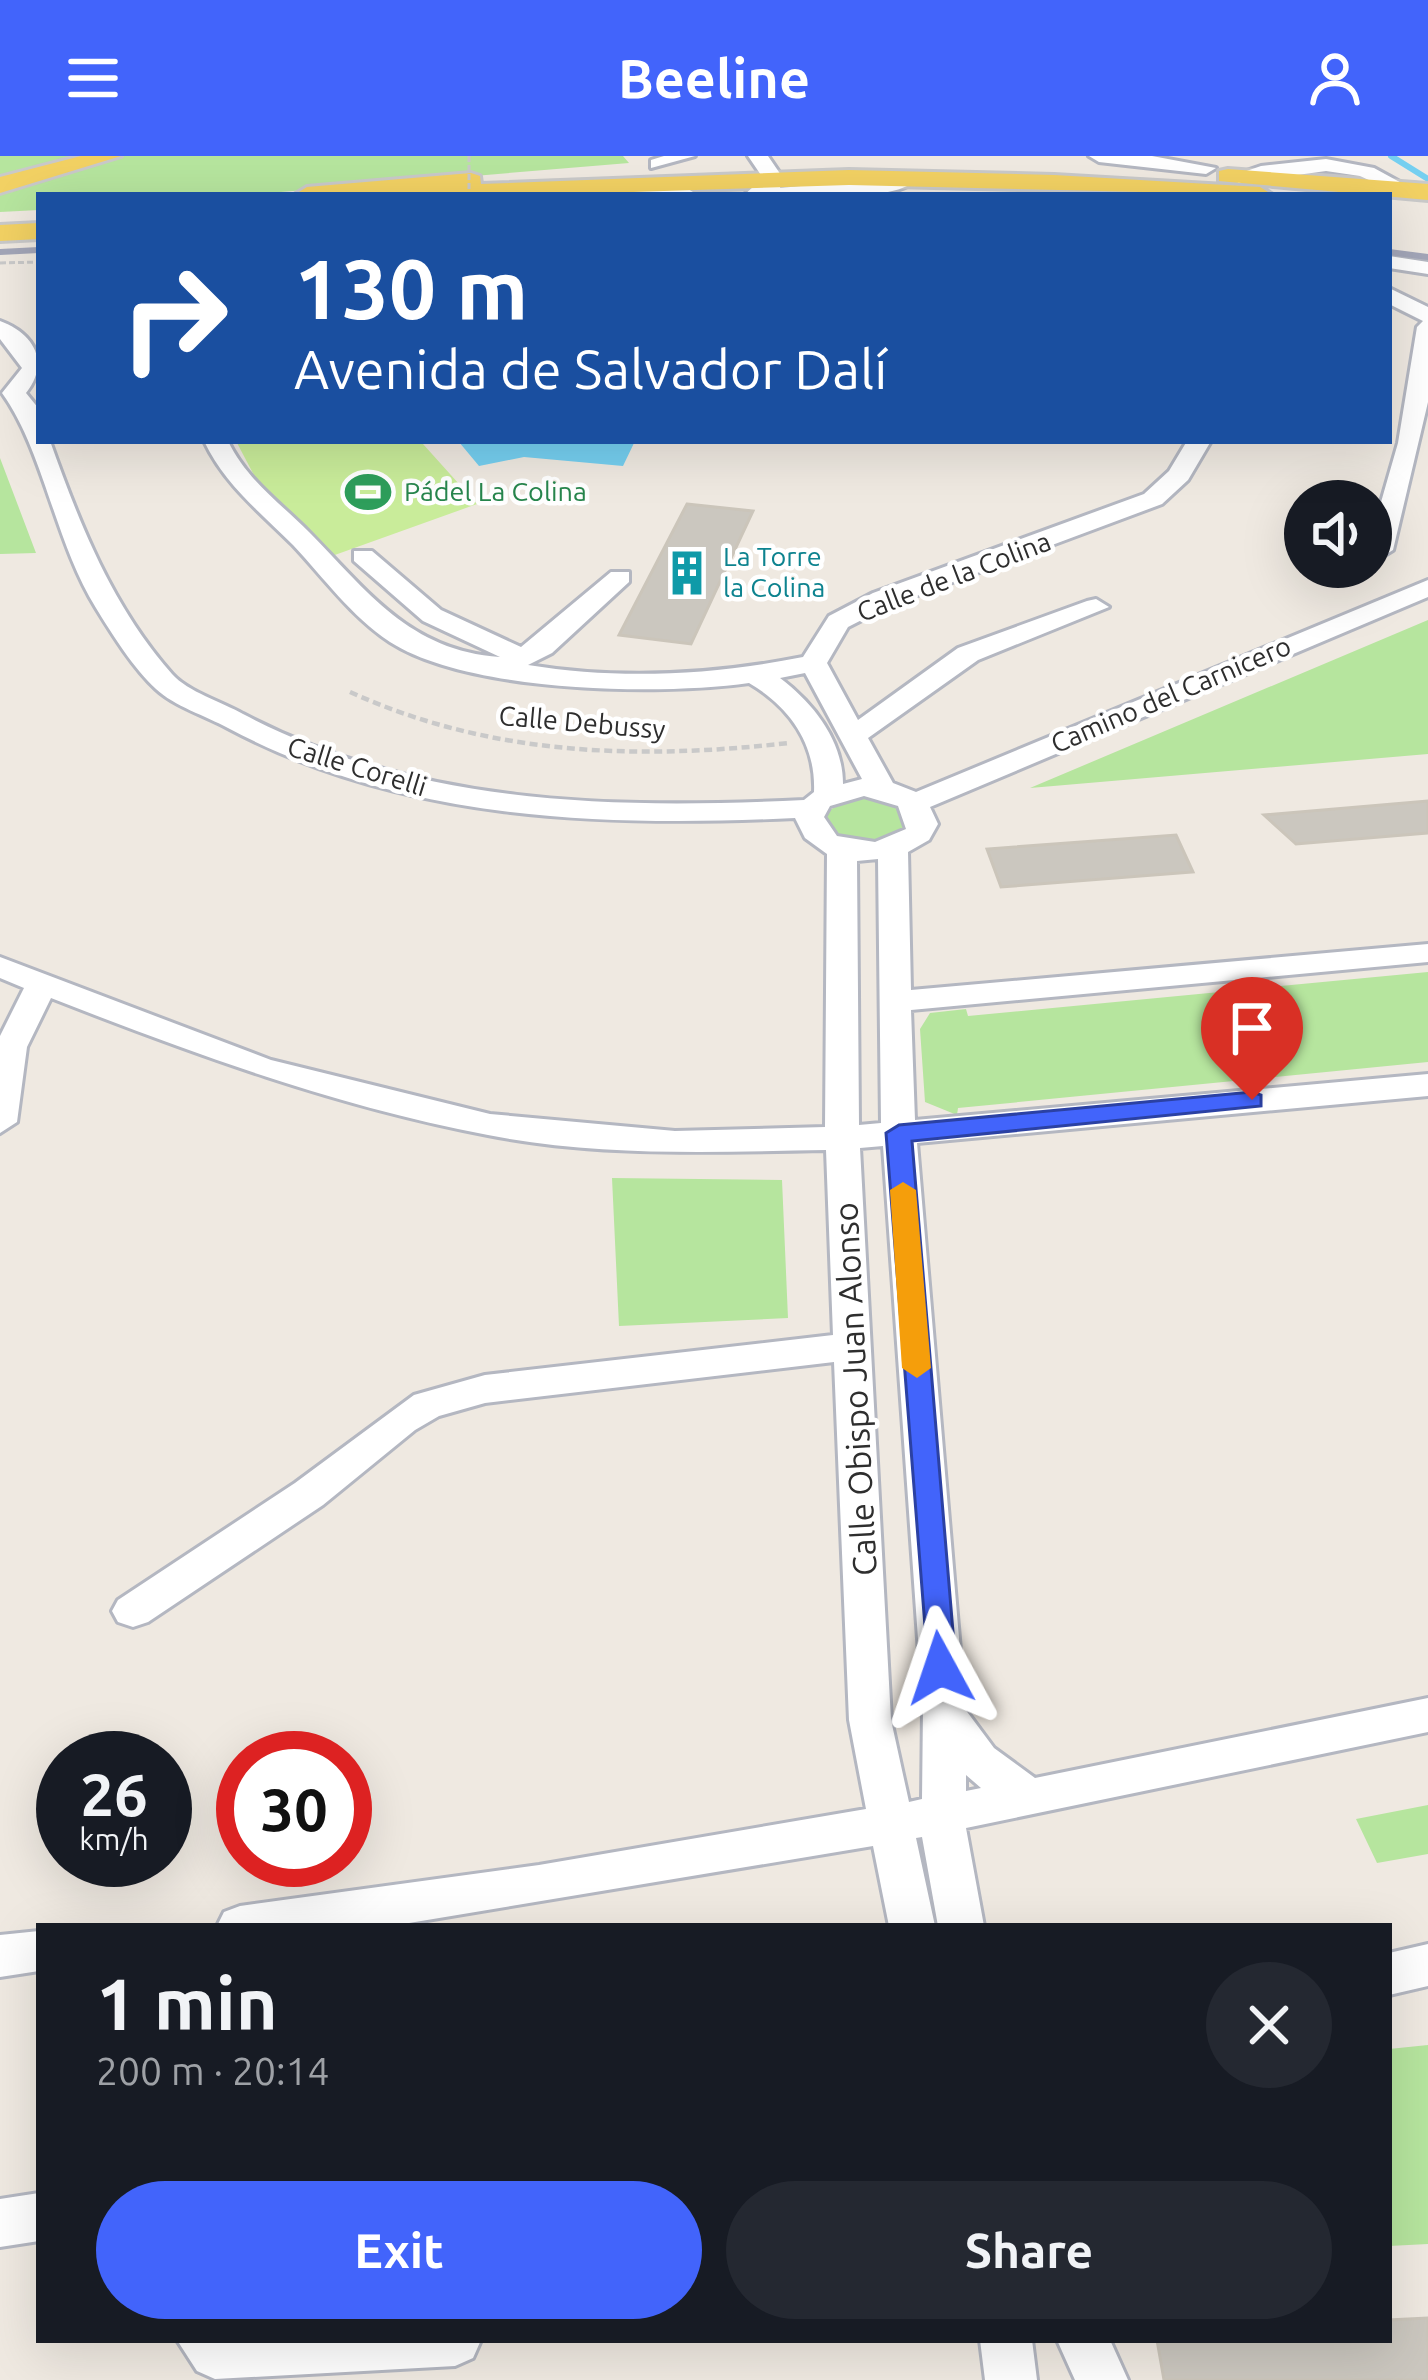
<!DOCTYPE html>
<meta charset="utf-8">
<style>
:root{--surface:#171b24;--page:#242831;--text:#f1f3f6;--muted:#9ea1a6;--accent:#4264fb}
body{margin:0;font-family:Ubuntu,sans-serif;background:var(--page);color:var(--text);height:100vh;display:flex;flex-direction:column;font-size:45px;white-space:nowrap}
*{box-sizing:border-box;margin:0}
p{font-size:39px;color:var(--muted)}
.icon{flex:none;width:66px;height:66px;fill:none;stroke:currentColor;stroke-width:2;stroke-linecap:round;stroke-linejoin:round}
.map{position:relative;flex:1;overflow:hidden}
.side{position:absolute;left:36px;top:1767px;width:1356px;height:420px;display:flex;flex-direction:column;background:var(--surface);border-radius:0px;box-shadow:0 12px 48px #0002}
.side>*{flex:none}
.guide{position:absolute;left:36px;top:36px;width:1356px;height:252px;border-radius:0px;box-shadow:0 12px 48px #0002;background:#1a4fa0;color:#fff;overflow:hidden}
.fabs{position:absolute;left:1284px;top:324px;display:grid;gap:24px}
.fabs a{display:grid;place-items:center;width:108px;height:108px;border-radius:50%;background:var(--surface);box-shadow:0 12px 48px #0002;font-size:60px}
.speed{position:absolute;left:36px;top:1575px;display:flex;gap:24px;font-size:60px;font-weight:700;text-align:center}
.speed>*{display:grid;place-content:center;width:156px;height:156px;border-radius:50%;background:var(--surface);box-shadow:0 12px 48px #0002;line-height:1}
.speed small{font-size:30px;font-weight:400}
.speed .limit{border:18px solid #d22;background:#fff;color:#111}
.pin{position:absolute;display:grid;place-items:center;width:102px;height:102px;color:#fff;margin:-123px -51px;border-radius:50% 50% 50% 0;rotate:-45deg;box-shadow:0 0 12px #0007}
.pin .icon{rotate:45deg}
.me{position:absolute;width:132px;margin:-66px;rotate:355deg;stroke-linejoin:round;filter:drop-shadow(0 0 9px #0008)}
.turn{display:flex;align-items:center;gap:42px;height:252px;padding:0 60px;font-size:54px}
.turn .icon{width:156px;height:156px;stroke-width:2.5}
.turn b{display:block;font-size:84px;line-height:102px}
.round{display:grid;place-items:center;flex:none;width:126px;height:126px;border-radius:63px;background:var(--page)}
.headline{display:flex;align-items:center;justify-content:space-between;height:204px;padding:0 60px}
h1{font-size:72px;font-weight:700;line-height:90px}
.action{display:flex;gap:24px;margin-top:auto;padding:24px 60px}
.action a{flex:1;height:138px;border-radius:72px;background:var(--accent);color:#fff;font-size:48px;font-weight:700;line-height:138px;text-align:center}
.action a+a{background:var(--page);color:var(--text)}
header{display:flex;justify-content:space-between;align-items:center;height:156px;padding:0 60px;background:var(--accent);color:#fff;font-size:54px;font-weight:700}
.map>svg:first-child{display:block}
.green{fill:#b6e59e}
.pitch{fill:#c9ec9a}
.water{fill:#75cff0}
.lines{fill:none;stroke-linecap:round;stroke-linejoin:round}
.stream{stroke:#75cff0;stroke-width:6}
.building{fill:#cbc7bf;stroke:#cbc5ba;stroke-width:3}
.minor-casing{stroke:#b4b7c1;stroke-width:6}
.major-casing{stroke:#c9c9c9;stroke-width:6}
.path-far1{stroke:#c9c9c9;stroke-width:3;stroke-dasharray:6 3;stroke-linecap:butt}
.path{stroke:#c9c9c9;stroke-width:4.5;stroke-dasharray:8 4.5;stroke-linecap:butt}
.minor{fill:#fff;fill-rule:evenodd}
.major{fill:#f2d163;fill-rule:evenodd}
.rail{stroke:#a3a6b8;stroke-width:6}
.path-bridge{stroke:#c9c9c9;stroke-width:3;stroke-dasharray:6 3;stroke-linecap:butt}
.route{fill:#4264fb;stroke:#2b41a3;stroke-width:3}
.slow{fill:#f59e0b}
.labels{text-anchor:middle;stroke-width:9;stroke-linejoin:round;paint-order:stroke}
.far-leisure-label{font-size:27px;fill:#27864d;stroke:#fff;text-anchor:start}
.far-culture-label{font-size:27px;fill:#0d838f;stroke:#fff;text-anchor:start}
.far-street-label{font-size:27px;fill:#2e2e2e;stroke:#fff}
.street-label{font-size:33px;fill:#2e2e2e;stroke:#fff}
</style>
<header><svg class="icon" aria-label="menu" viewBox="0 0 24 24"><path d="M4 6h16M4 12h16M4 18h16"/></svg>Beeline<svg class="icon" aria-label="person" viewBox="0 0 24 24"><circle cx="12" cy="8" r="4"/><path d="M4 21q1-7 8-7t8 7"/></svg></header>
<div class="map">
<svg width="1428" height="2224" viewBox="0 0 1428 2224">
<rect width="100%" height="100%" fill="#efe9e1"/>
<path class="green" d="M 0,0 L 623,0 L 629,7 L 245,39 L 39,39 L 39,54 L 0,56 Z
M 0,302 L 36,397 L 0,398 Z
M 1428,464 L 1428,598 L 1030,632 Z
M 861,639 L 897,649 L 906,670 C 886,693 847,692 825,672 L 823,657 Z
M 1428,816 L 1428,906 L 958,952 L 957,959 L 925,946 L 920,873 L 930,857 L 966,853 L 968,860 Z
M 612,1022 L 782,1024 L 788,1162 L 619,1170 Z
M 1428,1649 L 1428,1698 L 1377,1707 L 1356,1663 Z
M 1428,1889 L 1428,2088 L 1389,2090 L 1389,1893 Z"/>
<path class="pitch" d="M 236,285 L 427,285 L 423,288 L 477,348 L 332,400 L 257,325 Z"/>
<path class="water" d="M 635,285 L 623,310 L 524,301 L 479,310 L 459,286 Z"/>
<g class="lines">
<path class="stream" d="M 1391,0 L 1428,23"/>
</g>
<path class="building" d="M 687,348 L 753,355 L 691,488 L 619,479 Z
M 1428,645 L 1428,677 L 1296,688 L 1264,659 Z
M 1176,679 L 1193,716 L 1001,731 L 987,693 Z
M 1428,2162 L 1428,2224 L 1164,2224 L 1157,2184 L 1389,2184 L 1389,2164 Z"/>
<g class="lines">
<g class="minor-casing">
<path id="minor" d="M 664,0 L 695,0 L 651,12 L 651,4 Z
M 748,0 L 768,0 L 783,22 L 780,32 L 904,20 L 914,26 C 885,48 783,39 744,39 L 763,22 Z
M 1089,0 L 1152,0 L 1216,12 L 1206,18 L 1099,6 Z
M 1326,3 L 1374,12 L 1416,35 L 1406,41 L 1360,20 L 1326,15 L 1239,27 L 1229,21 L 1261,10 Z
M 585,28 L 688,33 L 698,39 L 578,38 L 578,30 Z
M 1389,100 L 1428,106 L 1428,118 L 1389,112 Z
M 1389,132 L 1428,151 L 1428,246 L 1393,394 L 1380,402 L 1371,399 L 1371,381 L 1398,287 L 1417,171 L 1423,165 L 1389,148 Z
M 0,165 C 35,178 50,207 26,237 L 39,253 L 39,285 L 50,285 C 80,369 112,450 172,518 C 188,536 222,546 243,558 C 418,650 611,653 804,644 L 814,636 C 816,588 790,551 749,527 C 657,540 468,536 390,486 C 351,460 324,422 293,389 C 259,355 225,329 204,285 L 228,285 C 247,324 279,346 309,376 C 367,435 410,495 500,501 L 423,465 L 354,405 L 354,395 L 372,395 L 441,454 L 521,491 L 611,416 L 629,416 L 629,426 L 552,497 L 528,509 C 620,524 712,519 803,501 L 829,460 L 873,437 L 1144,338 L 1169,315 L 1187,285 L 1211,285 L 1188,324 L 1162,348 L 891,449 L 848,471 L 827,507 L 858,564 L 958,492 L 1087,445 L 1096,443 L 1109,451 L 978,504 L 868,582 L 893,627 L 916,636 L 1428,424 L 1428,441 L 930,651 L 938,668 L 929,684 L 908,696 L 911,834 L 1428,788 L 1428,806 L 911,854 L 915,964 L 1428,918 L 1428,940 L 917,987 L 965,1553 L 994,1592 L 1035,1622 L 1428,1542 L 1428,1576 L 966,1672 L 984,1770 L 938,1770 L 922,1681 L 916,1682 L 935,1770 L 889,1770 L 873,1690 L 391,1770 L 217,1770 L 224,1756 L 240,1750 L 539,1709 L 866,1653 L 849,1564 L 834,1206 L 485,1247 L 439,1260 L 415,1274 L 323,1349 L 148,1466 L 133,1471 L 118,1466 L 112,1455 L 118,1444 L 295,1327 L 414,1239 L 485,1219 L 833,1179 L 826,994 C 714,996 598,1001 488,979 C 336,950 194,898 51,842 L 27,891 L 17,966 L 0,977 L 0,880 L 24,832 L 0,822 L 0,801 L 271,904 L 490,958 L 675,975 L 825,971 L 827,698 L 805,682 L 795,662 C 602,671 402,665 228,572 C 206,560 174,550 156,533 C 134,513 112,478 96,452 C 55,386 43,293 2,237 L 22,212 L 0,183 ZM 805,517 L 862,623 L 843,628 C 843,584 813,547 780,522 ZM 864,640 L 898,650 L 906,673 L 875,686 L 837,680 L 824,661 L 830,650 ZM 878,703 L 881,967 L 859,969 L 857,705 ZM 883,990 L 923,1553 L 922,1643 L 909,1646 L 891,1564 L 860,992 ZM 966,1619 L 981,1632 L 966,1635 Z
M 39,1775 L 39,1815 L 0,1821 L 0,1779 Z
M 1428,1788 L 1428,1830 L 1389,1839 L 1389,1797 Z
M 39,2037 L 39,2085 L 0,2091 L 0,2043 Z
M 177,2184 L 481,2184 L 473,2202 L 455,2210 L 215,2223 L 197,2215 Z
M 980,2184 L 1032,2184 L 1037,2224 L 985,2224 Z
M 1057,2184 L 1110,2184 L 1128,2224 L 1075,2224 Z"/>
</g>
<g class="major-casing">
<path id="major" d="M 81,0 L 121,0 L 0,37 L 0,21 Z
M 1228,13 L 1428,28 L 1428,44 L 1219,25 L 1219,15 Z
M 849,14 L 1054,19 L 1260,31 L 1273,39 L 849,29 L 541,39 L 294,39 L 307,31 L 471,17 L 480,20 L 481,28 Z
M 39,67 L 39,83 L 0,85 L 0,69 Z"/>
</g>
<path class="path-far1" d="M 0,107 L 39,106"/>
<path class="path" d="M 350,536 C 491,600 637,604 789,587"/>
<use href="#minor" class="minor"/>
<use href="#major" class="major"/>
<path class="rail" d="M 0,96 L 39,94
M 1389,96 L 1428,101"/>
<path class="path-bridge" d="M 469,0 L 469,39"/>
</g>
<path class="route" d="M 1252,936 L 1261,939 L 1261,950 L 912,985 L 956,1512 L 951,1521 L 929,1521 L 886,977 L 899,969 Z"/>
<path class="slow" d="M 903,1026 L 916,1034 L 931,1212 L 917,1222 L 902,1212 L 890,1034 Z"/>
<defs>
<g id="stadium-bare" transform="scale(3.6)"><path d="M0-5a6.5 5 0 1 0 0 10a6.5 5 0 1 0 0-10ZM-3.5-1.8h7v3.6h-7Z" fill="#2e9e5b" stroke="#fff" stroke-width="2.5" paint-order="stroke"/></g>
<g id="building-bare" transform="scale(3.6)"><path d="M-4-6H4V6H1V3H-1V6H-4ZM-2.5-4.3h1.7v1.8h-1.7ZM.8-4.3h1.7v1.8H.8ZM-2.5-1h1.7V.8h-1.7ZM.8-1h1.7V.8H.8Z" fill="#0f9aa8" stroke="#fff" stroke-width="2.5" paint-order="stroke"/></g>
</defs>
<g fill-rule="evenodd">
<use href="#stadium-bare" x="368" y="336"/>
<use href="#building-bare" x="687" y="417"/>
</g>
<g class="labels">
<g class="far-leisure-label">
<text x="404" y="345">Pádel La Colina</text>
</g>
<g class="far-culture-label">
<text x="723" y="410">La Torre<tspan x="723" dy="31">la Colina</tspan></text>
</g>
<g class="far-street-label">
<text transform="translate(954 421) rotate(-21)" y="9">Calle de la Colina</text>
<text transform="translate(1171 539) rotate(-23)" y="9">Camino del Carnicero</text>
<text transform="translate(582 567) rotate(5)" y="9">Calle Debussy</text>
<text transform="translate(357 611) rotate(17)" y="9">Calle Corelli</text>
</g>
<g class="street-label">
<text transform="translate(855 1233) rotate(-93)" y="12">Calle Obispo Juan Alonso</text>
</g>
</g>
</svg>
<div class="fabs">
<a><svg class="icon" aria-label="sound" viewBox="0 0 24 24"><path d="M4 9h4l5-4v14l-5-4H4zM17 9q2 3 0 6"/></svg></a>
</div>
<div class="speed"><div>26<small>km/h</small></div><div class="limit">30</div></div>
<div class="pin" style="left:1252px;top:944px;background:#d93025"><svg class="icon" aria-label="arrive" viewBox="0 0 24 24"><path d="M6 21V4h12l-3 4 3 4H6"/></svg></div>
<svg class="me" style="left:940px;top:1512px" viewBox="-20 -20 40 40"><path d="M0-17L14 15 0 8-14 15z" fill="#4264fb" stroke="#fff" stroke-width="4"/></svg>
<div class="guide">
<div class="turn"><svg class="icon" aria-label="right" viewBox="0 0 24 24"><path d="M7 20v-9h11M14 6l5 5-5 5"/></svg><div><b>130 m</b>Avenida de Salvador Dalí</div></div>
</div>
<section class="side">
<div class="headline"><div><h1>1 min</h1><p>200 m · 20:14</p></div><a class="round"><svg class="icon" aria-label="close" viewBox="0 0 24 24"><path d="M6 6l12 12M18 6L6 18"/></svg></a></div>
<div class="action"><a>Exit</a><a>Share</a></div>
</section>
</div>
